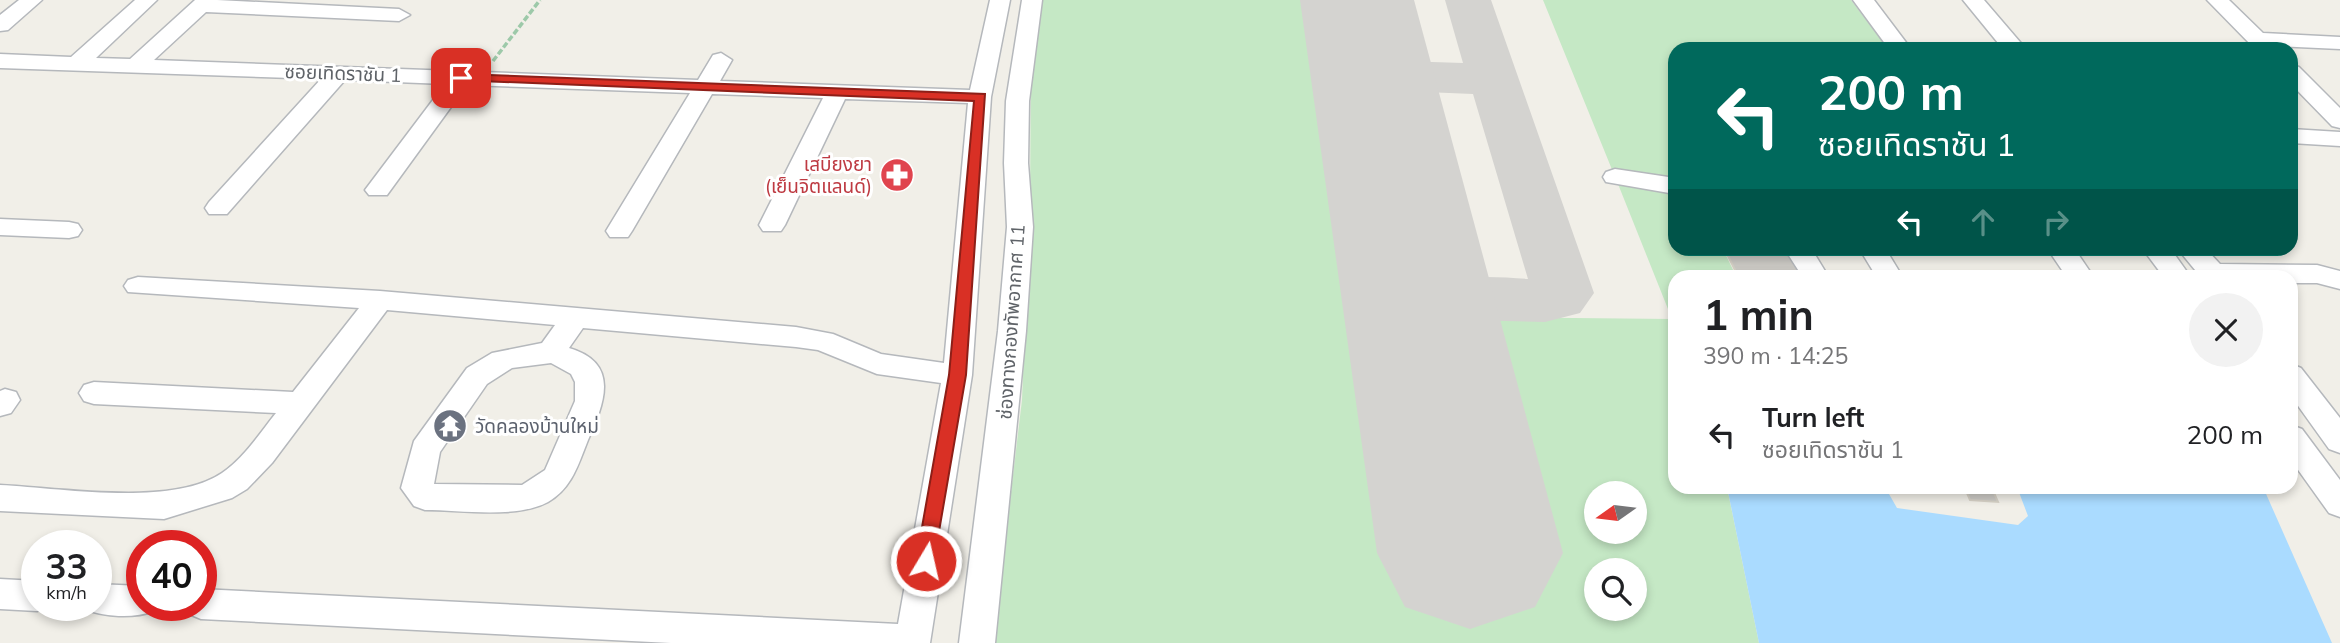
<!DOCTYPE html>
<meta charset="utf-8">
<style>
:root{--surface:#fff;--page:#f2f2f2;--text:#202124;--muted:#757577}
body{margin:0;font-family:Mulish,"Noto Sans Thai",sans-serif;background:var(--page);color:var(--text);height:100vh;display:flex;flex-direction:column;font-size:26px;white-space:nowrap}
*{box-sizing:border-box;margin:0}
p{font-size:23px;color:var(--muted)}
.icon{flex:none;width:38px;height:38px;fill:none;stroke:currentColor;stroke-width:2;stroke-linecap:round;stroke-linejoin:round}
.map{position:relative;flex:1;overflow:hidden}
.sheet{position:absolute;left:1668px;top:270px;width:630px;height:224px;display:flex;flex-direction:column;background:var(--surface);border-radius:21px;box-shadow:0 4px 10px #0003}
.sheet>*{flex:none}
.guide{position:absolute;left:1668px;top:42px;width:630px;height:214px;border-radius:21px;box-shadow:0 4px 10px #0003;background:#00695c;color:#fff;overflow:hidden}
.needle{width:46px;rotate:256deg}
.fabs{position:absolute;left:1584px;top:481px;display:grid;gap:14px}
.fabs a{display:grid;place-items:center;width:63px;height:63px;border-radius:50%;background:var(--surface);box-shadow:0 4px 10px #0003;font-size:35px}
.speed{position:absolute;left:21px;top:530px;display:flex;gap:14px;font-size:35px;font-weight:700;text-align:center}
.speed>*{display:grid;place-content:center;width:91px;height:91px;border-radius:50%;background:var(--surface);box-shadow:0 4px 10px #0003;line-height:1}
.speed small{font-size:18px;font-weight:400}
.speed .limit{border:10px solid #d22;background:#fff;color:#111}
.pin{position:absolute;display:grid;place-items:center;width:60px;height:60px;color:#fff;margin:-30px;border-radius:14px;box-shadow:0 4px 10px #0006}
.me{position:absolute;width:77px;margin:-38px;rotate:9deg;stroke-linejoin:round;filter:drop-shadow(0 0 5px #0008)}
.turn{display:flex;align-items:center;gap:24px;height:147px;padding:0 35px;font-size:32px}
.turn .icon{width:91px;height:91px;stroke-width:2.5}
.turn b{display:block;font-size:49px;line-height:60px}
.lanes{display:flex;align-items:center;height:66px;padding:0 35px;background:#0003;justify-content:center;gap:35px;direction:ltr}
.lanes .off{opacity:.35}
.round{display:grid;place-items:center;flex:none;width:74px;height:74px;border-radius:37px;background:var(--page)}
.headline{display:flex;align-items:center;justify-content:space-between;height:119px;padding:0 35px}
h1{font-size:42px;font-weight:700;line-height:52px}
ul{padding:0;list-style:none}
li{display:flex;align-items:center;gap:21px;height:91px;padding:0 35px}
li div{flex:1}
li b{display:block;font-size:26px}
li em{font-style:normal}
.map>svg:first-child{display:block}
.green{fill:#c5e8c5;fill-rule:evenodd}
.water{fill:#aadbff}
.lines{fill:none;stroke-linecap:round;stroke-linejoin:round}
.taxiway{fill:#d4d3d0;fill-rule:evenodd}
.runway{fill:#d4d3d0;fill-rule:evenodd}
.building{fill:#cccac5;stroke:#d6d1c6;stroke-width:2}
.minor-casing{stroke:#b5b8bc;stroke-width:3}
.path{stroke:#9dc9a9;stroke-width:3.5;stroke-dasharray:6 2.5;stroke-linecap:butt}
.minor{fill:#fff;fill-rule:evenodd}
.route{fill:#d93025;stroke:#8d1f18;stroke-width:2}
.labels{text-anchor:middle;stroke-width:6;stroke-linejoin:round;paint-order:stroke}
.street-label{font-size:19px;fill:#5f6368;stroke:#fff}
.health-label{font-size:19px;fill:#be3a42;stroke:#fff;text-anchor:end}
.worship-label{font-size:19px;fill:#5b616d;stroke:#fff;text-anchor:start}
</style>
<div class="map">
<svg width="2340" height="643" viewBox="0 0 2340 643">
<rect width="100%" height="100%" fill="#f1efe8"/>
<path class="green" d="M 1041,0 L 1325,0 L 1422,569 L 1524,570 L 1462,317 L 1672,319 L 1618,184 L 1675,194 L 1675,248 L 1723,249 L 1736,276 L 1675,276 L 1675,486 L 1727,487 L 1759,643 L 993,643 L 1022,400 L 1030,206 L 1031,51 ZM 1596,494 L 1634,494 L 1634,532 L 1596,532 ZM 1596,570 L 1634,570 L 1634,609 L 1596,609 Z
M 1543,0 L 1851,0 L 1888,49 L 1675,49 L 1675,180 L 1613,172 Z"/>
<path class="water" d="M 1727,487 L 1885,487 L 1897,508 L 2018,525 L 2028,516 L 2017,487 L 2263,487 L 2332,643 L 1759,643 Z"/>
<g class="lines">
<path class="taxiway" d="M 1445,0 L 1491,0 L 1594,293 L 1580,313 L 1545,322 L 1465,320 L 1423,336 L 1401,329 L 1392,314 C 1418,271 1484,276 1528,279 L 1473,94 L 1401,91 L 1353,80 L 1346,69 L 1353,58 L 1371,54 L 1401,61 L 1463,63 Z"/>
<path class="runway" d="M 1300,0 L 1414,0 L 1563,553 L 1535,607 L 1470,629 L 1405,607 L 1377,553 Z"/>
</g>
<path class="building" d="M 1724,248 L 1788,248 L 1803,276 L 1738,276 Z
M 1964,486 L 1991,486 L 1998,502 L 1970,500 Z"/>
<g class="lines">
<g class="minor-casing">
<path id="minor" d="M 19,0 L 42,0 L 8,30 L 0,31 L 0,15 Z
M 135,0 L 157,0 L 96,58 L 130,59 L 195,0 L 217,0 L 399,9 L 410,15 L 399,21 L 206,12 L 154,60 L 698,80 L 713,55 L 721,53 L 732,60 L 720,81 L 970,90 L 990,0 L 1010,0 L 991,97 L 972,375 L 930,643 L 671,643 L 201,619 L 189,614 L 185,606 L 201,606 L 201,589 L 898,624 L 941,383 L 877,374 L 818,350 L 796,347 L 583,328 L 569,348 C 621,363 604,404 588,440 C 578,465 572,488 548,502 C 517,519 460,510 425,510 L 414,506 L 401,488 L 414,441 L 467,368 L 492,353 L 542,343 L 555,325 L 387,310 L 272,463 L 247,489 L 232,498 L 164,519 L 0,511 L 0,485 C 61,488 172,507 222,473 C 244,458 260,433 276,413 L 94,404 L 84,401 L 79,393 L 84,385 L 94,382 L 293,392 L 359,308 L 128,292 L 124,286 L 128,280 L 138,277 L 380,291 L 796,327 L 833,334 L 881,354 L 944,363 L 968,103 L 845,99 L 785,225 L 781,231 L 763,231 L 759,225 L 823,98 L 712,94 L 632,231 L 628,237 L 610,237 L 606,231 L 690,93 L 467,85 L 387,195 L 369,195 L 365,190 L 445,84 L 345,80 L 227,214 L 209,214 L 205,208 L 209,202 L 321,79 L 0,68 L 0,54 L 71,57 ZM 551,363 L 571,374 L 575,382 L 575,401 L 545,470 L 522,485 L 434,484 L 440,452 L 487,384 L 512,368 Z
M 1022,0 L 1042,0 L 1029,101 L 1028,163 L 1033,227 L 1026,331 L 995,643 L 959,643 L 998,331 L 1007,227 L 1004,163 L 1006,101 Z
M 1853,0 L 1874,0 L 1911,49 L 1889,49 Z
M 1963,0 L 1984,0 L 2026,49 L 2003,49 Z
M 2207,0 L 2229,0 L 2263,33 L 2340,37 L 2340,49 L 2276,46 L 2278,49 L 2255,49 Z
M 2291,65 L 2299,67 L 2340,108 L 2340,128 L 2332,126 L 2291,84 Z
M 2291,129 L 2340,132 L 2340,146 L 2291,143 Z
M 1615,169 L 1675,178 L 1675,194 L 1606,182 L 1603,177 L 1606,172 Z
M 0,219 L 69,222 L 78,224 L 82,230 L 78,236 L 69,238 L 0,235 Z
M 1784,248 L 1811,248 L 1828,276 L 1802,276 Z
M 1859,248 L 1885,248 L 1902,276 L 1876,276 Z
M 2047,248 L 2074,248 L 2093,276 L 2066,276 Z
M 2142,248 L 2170,248 L 2190,276 L 2163,276 Z
M 2177,248 L 2205,248 L 2220,264 L 2317,265 L 2340,271 L 2340,289 L 2317,283 L 2291,283 L 2291,276 L 2200,276 Z
M 2291,364 L 2301,368 L 2340,418 L 2340,453 L 2329,449 L 2291,396 Z
M 5,389 L 16,392 L 20,400 L 11,413 L 0,416 L 0,391 Z
M 2291,425 L 2302,429 L 2340,480 L 2340,517 L 2329,513 L 2291,460 Z
M 0,579 L 37,581 L 37,606 L 49,606 L 37,611 L 0,609 Z
M 96,584 L 142,586 L 142,606 L 157,606 L 154,611 C 133,619 105,617 84,609 L 82,606 L 96,606 Z"/>
</g>
<path class="path" d="M 493,61 L 540,0"/>
<use href="#minor" class="minor"/>
</g>
<path class="route" d="M 461,74 L 985,94 L 966,375 L 933,566 L 919,566 L 916,561 L 949,375 L 974,101 L 456,80 L 456,75 Z"/>
<defs>
<g id="pharmacy-disc" transform="scale(1.75)"><circle r="9.5" fill="#e0444e" stroke="#fff"/><path d="M-2-6h4v4h4v4h-4v4h-4v-4h-4v-4h4Z" fill="#fff"/></g>
<g id="temple-disc" transform="scale(1.75)"><circle r="9.5" fill="#6b7280" stroke="#fff"/><path d="M0-6L5-2H3V0L6.5 2.5H4V6H1.5V3h-3V6H-4V2.5H-6.5L-3 0V-2H-5Z" fill="#fff"/></g>
</defs>
<g fill-rule="evenodd">
<use href="#pharmacy-disc" x="897" y="175"/>
<use href="#temple-disc" x="450" y="426"/>
</g>
<g class="labels">
<g class="street-label">
<text transform="translate(343 73) rotate(2)" y="7">ซอยเทิดราชัน 1</text>
<text transform="translate(1011 322) rotate(-86)" y="7">ช่องทางกองทัพอากาศ 11</text>
</g>
<g class="health-label">
<text x="872" y="171">เสบียงยา<tspan x="872" dy="22">(เย็นจิตแลนด์)</tspan></text>
</g>
<g class="worship-label">
<text x="475" y="433">วัดคลองบ้านใหม่</text>
</g>
</g>
</svg>
<div class="fabs">
<a><svg class="needle" viewBox="-14 -14 28 28"><path d="M0-13l5 13h-10z" fill="#e53935"/><path d="M0 13l5-13h-10z" fill="#757577"/></svg></a>
<a><svg class="icon" aria-label="search" viewBox="0 0 24 24"><circle cx="10" cy="10" r="6"/><path d="M15 15l6 6"/></svg></a>
</div>
<div class="speed"><div>33<small>km/h</small></div><div class="limit">40</div></div>
<div class="pin" style="left:461px;top:78px;background:#d93025"><svg class="icon" aria-label="arrive" viewBox="0 0 24 24"><path d="M6 21V4h12l-3 4 3 4H6"/></svg></div>
<svg class="me" style="left:926px;top:561px" viewBox="-20 -20 40 40"><circle r="17" fill="#d93025" stroke="#fff" stroke-width="3"/><path d="M0-11L8 9 0 5-8 9z" fill="#fff"/></svg>
<div class="guide">
<div class="turn"><svg class="icon" aria-label="left" viewBox="0 0 24 24"><path d="M17 20v-9H6M10 6l-5 5 5 5"/></svg><div><b>200 m</b>ซอยเทิดราชัน 1</div></div>
<div class="lanes"><svg class="icon" aria-label="left" viewBox="0 0 24 24"><path d="M17 20v-9H6M10 6l-5 5 5 5"/></svg><svg class="icon off" aria-label="ahead" viewBox="0 0 24 24"><path d="M12 20V5M6 11l6-6 6 6"/></svg><svg class="icon off" aria-label="right" viewBox="0 0 24 24"><path d="M7 20v-9h11M14 6l5 5-5 5"/></svg></div>
</div>
<section class="sheet">
<div class="headline"><div><h1>1 min</h1><p>390 m · 14:25</p></div><a class="round"><svg class="icon" aria-label="close" viewBox="0 0 24 24"><path d="M6 6l12 12M18 6L6 18"/></svg></a></div>
<ul>
<li><svg class="icon" aria-label="left" viewBox="0 0 24 24"><path d="M17 20v-9H6M10 6l-5 5 5 5"/></svg><div><b>Turn left</b><p>ซอยเทิดราชัน 1</p></div><em>200 m</em></li>
</ul>
</section>
</div>
